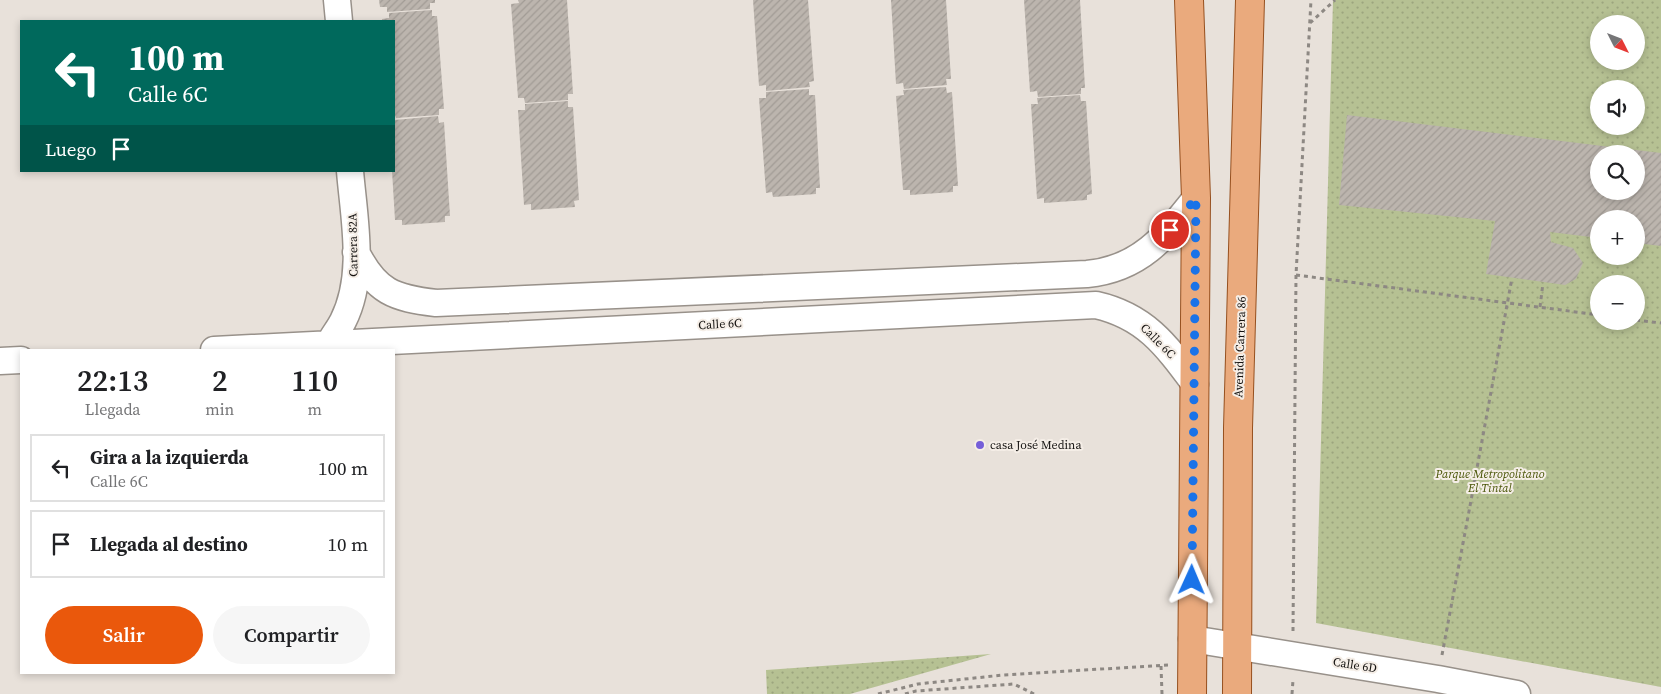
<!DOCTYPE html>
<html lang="es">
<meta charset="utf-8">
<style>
:root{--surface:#fff;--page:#f6f6f6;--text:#202124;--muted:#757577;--line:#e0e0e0;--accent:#ea580c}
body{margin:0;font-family:"Source Serif 4",serif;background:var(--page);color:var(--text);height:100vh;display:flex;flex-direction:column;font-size:19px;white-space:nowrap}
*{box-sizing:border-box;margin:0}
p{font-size:16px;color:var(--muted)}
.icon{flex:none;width:28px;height:28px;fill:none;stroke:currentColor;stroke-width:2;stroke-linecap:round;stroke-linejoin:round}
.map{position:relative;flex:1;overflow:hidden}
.drawer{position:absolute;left:20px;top:349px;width:375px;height:325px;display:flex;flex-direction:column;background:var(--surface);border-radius:0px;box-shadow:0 2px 8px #0003}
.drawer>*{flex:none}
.top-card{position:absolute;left:20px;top:20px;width:375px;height:152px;border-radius:0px;box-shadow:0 2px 8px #0003;background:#00695c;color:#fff;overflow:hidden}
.needle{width:32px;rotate:132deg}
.fabs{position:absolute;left:1590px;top:15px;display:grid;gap:10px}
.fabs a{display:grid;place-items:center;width:55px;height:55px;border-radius:50%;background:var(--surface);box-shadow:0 2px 8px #0003;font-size:25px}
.pin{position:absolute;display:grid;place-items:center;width:42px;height:42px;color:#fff;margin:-21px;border:2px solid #fff;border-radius:50%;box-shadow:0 1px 5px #0007}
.me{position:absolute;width:55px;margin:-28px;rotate:1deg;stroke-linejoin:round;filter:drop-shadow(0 0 4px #0008)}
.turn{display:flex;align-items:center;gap:18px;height:105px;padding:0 25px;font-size:22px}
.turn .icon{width:65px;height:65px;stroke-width:2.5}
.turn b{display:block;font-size:35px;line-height:42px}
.then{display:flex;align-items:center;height:48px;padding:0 25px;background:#0003;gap:10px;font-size:19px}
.eta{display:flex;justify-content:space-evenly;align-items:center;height:85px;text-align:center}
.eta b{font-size:30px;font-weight:600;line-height:35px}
.primary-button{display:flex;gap:10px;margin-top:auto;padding:10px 25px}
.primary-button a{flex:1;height:58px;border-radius:30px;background:var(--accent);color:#fff;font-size:20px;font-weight:600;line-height:58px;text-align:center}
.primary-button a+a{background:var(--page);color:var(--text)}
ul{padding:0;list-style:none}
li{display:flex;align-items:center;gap:15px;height:68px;margin:0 10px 8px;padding:0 15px;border:2px solid var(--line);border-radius:0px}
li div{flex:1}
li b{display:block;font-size:19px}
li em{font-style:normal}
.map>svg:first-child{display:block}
.grass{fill:url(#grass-dots);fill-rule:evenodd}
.building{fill:url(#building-hatch);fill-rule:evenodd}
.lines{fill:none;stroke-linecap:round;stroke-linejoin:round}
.minor-casing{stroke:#98918a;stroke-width:29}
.major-casing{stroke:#96501f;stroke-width:30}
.path{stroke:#8d8883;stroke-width:3;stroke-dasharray:4 4;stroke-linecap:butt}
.minor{stroke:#fff;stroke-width:26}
.major{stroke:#eaaa7d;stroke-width:28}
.path-bridge{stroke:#8d8883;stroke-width:3;stroke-dasharray:4 4;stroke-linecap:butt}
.route{stroke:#1a73e8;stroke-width:9;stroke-dasharray:0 16.2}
.poi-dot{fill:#755ed8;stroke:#f5eee7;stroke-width:2}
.labels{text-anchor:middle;stroke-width:4;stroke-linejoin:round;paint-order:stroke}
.street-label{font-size:12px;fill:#151311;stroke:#f5eee7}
.poi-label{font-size:12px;fill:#151311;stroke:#f5eee7;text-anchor:start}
.park-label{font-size:12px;font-style:italic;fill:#4a5608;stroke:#f5eee7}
</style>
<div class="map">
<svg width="1661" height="694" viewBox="0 0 1661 694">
<defs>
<pattern id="grass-dots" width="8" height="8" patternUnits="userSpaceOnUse" patternTransform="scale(1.25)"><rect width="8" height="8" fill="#b6c193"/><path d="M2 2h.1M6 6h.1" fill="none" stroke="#9ca57e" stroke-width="1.8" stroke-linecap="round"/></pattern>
<pattern id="building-hatch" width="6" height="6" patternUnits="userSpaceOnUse" patternTransform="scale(1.25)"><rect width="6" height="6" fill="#bcb5ae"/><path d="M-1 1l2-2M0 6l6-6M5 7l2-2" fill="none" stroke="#a19b95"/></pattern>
</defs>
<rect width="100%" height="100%" fill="#e8e1da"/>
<path class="grass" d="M 1333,0 L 1661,0 L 1661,687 L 1316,623 ZM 1599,24 L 1636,24 L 1636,61 L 1599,61 ZM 1599,89 L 1636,89 L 1636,126 L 1599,126 ZM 1599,154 L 1636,154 L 1636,191 L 1599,191 ZM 1599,219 L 1636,219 L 1636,256 L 1599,256 ZM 1599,284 L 1636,284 L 1636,321 L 1599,321 Z
M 991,654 L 850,694 L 767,694 L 766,670 Z"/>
<path class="building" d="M 379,0 L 435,0 L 435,3 L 430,3 L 430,9 L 387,12 L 387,7 L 380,7 Z
M 518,0 L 567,0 L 573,94 L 568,94 L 568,100 L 525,103 L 524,98 L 518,98 L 511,4 L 519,3 Z
M 753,0 L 808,0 L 814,81 L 809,82 L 810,87 L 766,91 L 766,85 L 759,86 Z
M 891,0 L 946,0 L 951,79 L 946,79 L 947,85 L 904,89 L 903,83 L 896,84 Z
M 1024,0 L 1080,0 L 1085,88 L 1081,88 L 1081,94 L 1038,97 L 1037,91 L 1030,92 Z
M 432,10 L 432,16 L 437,16 L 444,109 L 439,109 L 439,115 L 396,118 L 394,113 L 394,21 L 382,21 L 382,19 L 389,18 L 389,13 Z
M 946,87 L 947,93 L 952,92 L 958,186 L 953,186 L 953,192 L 910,195 L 910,190 L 903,190 L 896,96 L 904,95 L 903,90 Z
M 809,89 L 809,95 L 815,95 L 820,188 L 816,188 L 816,194 L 773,197 L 772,192 L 766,193 L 759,98 L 766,98 L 766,92 Z
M 1080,95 L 1081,101 L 1086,101 L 1092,194 L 1087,195 L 1087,200 L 1044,203 L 1044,198 L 1037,199 L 1031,104 L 1038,104 L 1037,98 Z
M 568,101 L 568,107 L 573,107 L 579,200 L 574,201 L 575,207 L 531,210 L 531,204 L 524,205 L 518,110 L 525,110 L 525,104 Z
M 1347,115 L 1661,153 L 1661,246 L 1636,243 L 1636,219 L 1599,219 L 1599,238 L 1550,232 L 1551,242 L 1573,248 L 1583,263 L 1576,279 L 1565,285 L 1486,274 L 1495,221 L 1339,205 ZM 1599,154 L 1636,154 L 1636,191 L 1599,191 Z
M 438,116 L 439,123 L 444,122 L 450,216 L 445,216 L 445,222 L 402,225 L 402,220 L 395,220 L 392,171 L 394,171 L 395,120 Z"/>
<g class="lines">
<g class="minor-casing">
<path id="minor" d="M 337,0 L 339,21
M 356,252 C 376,292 394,298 436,303 L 1087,274 C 1140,269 1165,237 1196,198
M 329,344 C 333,336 339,329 343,321 C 366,276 354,219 350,171
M 214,350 L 1096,305 C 1145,316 1166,345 1195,384
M 0,361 L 21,360
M 1192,639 L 1438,679 L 1517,694"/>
</g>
<g class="major-casing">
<path id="major" d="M 1189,0 L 1196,198 L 1192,694
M 1237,694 L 1238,428 L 1250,0"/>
</g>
<path class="path" d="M 1310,23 L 1335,0
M 1296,275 L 1599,315
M 1540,307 L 1543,283
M 1636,320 L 1661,323
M 1293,631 L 1296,275 L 1311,0
M 1442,655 L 1470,506
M 1161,666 L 1162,694
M 878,694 L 918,684 L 1003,675 L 1168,665
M 905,694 L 916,691 L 1014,684 L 1034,694
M 1292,694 L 1293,680"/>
<use href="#minor" class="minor"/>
<use href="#major" class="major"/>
<path class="path-bridge" d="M 1470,506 L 1512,278"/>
</g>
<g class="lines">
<path class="route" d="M 1170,230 L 1196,198 L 1192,580"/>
</g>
<circle class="poi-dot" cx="980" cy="445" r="5"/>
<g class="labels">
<g class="street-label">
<text transform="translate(353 245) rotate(-91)" y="4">Carrera 82A</text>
<text transform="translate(720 324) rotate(-3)" y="4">Calle 6C</text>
<text transform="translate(1158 341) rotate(45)" y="4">Calle 6C</text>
<text transform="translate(1240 347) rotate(-88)" y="4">Avenida Carrera 86</text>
<text transform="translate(1355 665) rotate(9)" y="4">Calle 6D</text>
</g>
<g class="poi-label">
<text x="990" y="449">casa José Medina</text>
</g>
<g class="park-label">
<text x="1490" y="478">Parque Metropolitano<tspan x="1490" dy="14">El Tintal</tspan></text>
</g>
</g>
</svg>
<div class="fabs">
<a><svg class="needle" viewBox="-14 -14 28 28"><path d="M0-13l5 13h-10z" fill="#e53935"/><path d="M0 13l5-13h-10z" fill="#757577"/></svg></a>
<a><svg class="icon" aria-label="sound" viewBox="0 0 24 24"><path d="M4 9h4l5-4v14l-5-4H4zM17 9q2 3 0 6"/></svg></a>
<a><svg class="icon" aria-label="search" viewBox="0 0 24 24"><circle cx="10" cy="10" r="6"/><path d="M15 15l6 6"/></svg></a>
<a>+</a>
<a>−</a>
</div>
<div class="pin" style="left:1170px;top:230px;background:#d93025"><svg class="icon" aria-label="arrive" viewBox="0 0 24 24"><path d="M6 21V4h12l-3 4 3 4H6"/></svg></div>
<svg class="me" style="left:1192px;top:580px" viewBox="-20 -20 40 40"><path d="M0-17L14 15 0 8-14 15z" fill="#1a73e8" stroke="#fff" stroke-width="4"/></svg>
<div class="top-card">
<div class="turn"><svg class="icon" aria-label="left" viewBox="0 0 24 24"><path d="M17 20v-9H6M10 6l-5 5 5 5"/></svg><div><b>100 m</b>Calle 6C</div></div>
<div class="then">Luego<svg class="icon" aria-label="arrive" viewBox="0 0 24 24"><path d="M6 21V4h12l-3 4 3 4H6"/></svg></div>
</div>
<section class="drawer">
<div class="eta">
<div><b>22:13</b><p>Llegada</p></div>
<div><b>2</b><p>min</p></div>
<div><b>110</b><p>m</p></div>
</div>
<ul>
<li><svg class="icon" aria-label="left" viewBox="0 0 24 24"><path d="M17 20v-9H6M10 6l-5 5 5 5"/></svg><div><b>Gira a la izquierda</b><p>Calle 6C</p></div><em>100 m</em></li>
<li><svg class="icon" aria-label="arrive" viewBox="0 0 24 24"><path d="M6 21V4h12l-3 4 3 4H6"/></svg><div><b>Llegada al destino</b></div><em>10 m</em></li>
</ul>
<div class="primary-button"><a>Salir</a><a>Compartir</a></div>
</section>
</div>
